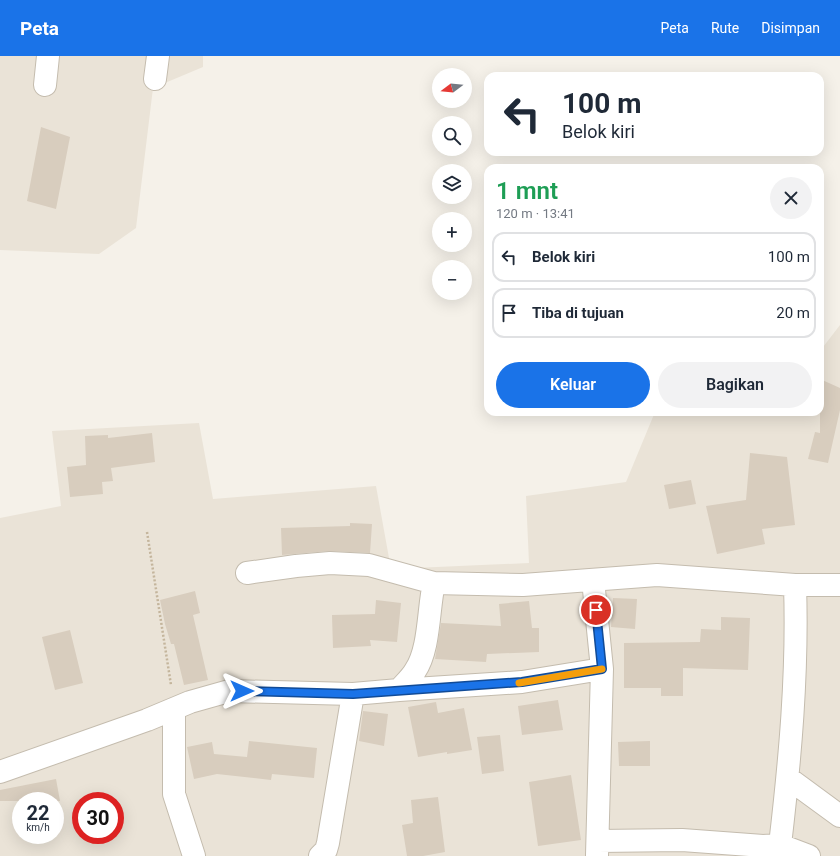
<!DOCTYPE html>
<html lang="id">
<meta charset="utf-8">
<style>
:root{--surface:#fff;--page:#f2f2f3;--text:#1f2937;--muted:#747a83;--line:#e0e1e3;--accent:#1a73e8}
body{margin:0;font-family:Roboto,sans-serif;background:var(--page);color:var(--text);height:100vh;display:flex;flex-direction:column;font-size:15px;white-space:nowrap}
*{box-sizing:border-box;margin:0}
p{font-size:13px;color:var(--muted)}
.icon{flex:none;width:22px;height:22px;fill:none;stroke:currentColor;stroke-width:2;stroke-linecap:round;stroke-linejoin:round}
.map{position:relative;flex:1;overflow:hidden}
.drawer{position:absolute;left:484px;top:108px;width:340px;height:252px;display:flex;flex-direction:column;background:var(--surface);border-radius:12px;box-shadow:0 4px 16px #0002}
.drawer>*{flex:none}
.hud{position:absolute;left:484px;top:16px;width:340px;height:84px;border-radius:12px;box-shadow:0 4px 16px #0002;background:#fff;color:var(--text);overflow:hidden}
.needle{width:26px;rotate:254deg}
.tools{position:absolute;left:432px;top:12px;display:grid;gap:8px}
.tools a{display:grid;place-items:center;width:40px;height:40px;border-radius:50%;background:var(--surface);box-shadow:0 4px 16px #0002;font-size:20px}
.speed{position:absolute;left:12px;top:736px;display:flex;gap:8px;font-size:20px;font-weight:700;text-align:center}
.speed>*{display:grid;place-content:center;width:52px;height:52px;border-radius:50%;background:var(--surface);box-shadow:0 4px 16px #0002;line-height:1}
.speed small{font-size:10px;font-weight:400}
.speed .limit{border:6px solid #d22;background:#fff;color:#111}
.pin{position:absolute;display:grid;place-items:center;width:34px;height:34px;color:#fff;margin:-17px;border:2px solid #fff;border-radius:50%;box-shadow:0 1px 4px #0007}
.me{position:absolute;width:44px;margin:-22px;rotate:90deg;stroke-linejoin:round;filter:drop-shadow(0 0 3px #0008)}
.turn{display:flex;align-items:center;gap:14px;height:84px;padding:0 12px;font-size:18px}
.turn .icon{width:52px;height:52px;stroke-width:2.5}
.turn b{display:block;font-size:28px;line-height:34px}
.round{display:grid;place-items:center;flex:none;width:42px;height:42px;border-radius:21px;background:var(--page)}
.head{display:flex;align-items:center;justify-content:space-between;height:68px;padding:0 12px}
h1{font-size:24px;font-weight:600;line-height:30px;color:#1e9e55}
.action{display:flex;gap:8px;margin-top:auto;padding:8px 12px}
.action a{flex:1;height:46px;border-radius:24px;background:var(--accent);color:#fff;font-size:16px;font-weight:600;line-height:46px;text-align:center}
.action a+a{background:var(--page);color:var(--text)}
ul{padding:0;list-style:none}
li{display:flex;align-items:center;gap:12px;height:50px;margin:0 8px 6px;padding:0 4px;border:2px solid var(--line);border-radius:12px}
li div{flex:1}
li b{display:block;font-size:15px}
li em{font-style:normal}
header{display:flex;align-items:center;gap:24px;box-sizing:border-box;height:56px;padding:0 20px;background:var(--accent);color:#fff}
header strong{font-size:19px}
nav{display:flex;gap:22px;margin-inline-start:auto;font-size:14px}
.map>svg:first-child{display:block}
.residential{fill:#eae3d7;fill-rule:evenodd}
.building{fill:#d8cdbe}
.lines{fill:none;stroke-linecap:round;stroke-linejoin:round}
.minor-casing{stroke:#c4bcae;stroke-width:24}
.path{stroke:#c4b59c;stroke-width:2.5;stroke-dasharray:2 2;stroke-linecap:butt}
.minor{stroke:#fff;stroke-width:22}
.route-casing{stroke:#114b97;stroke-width:10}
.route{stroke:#1a73e8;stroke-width:7}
.slow{stroke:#f59e0b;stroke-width:7}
</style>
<header>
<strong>Peta</strong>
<nav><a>Peta</a><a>Rute</a><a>Disimpan</a></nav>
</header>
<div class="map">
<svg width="840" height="800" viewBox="0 0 840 800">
<rect width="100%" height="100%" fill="#f5f1e9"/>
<path class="residential" d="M 0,0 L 203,0 L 203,11 L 153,32 L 136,172 L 99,198 L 0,194 Z
M 840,269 L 840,800 L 0,800 L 0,462 L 61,450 L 52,375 L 199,367 L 213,443 L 376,430 L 391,513 L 529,507 L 526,440 L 626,426 L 655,356 L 820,356 L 820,295 ZM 21,745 L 55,745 L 55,779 L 21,779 ZM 81,745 L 115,745 L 115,779 L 81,779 Z"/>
<path class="building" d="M 41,71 L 70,81 L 56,153 L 27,145 Z
M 820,323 L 840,332 L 840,354 L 828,407 L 808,403 L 815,376 L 820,377 Z
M 152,377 L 155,406 L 111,412 L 113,425 L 102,426 L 103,438 L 70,441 L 67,411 L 86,409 L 85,380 L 108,379 L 108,382 Z
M 750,397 L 787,401 L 795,469 L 762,473 L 765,488 L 717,498 L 706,450 L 746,444 Z
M 691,424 L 696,448 L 669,453 L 664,429 Z
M 350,467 L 372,468 L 370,497 L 329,495 L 282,499 L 281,472 L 350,470 Z
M 195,535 L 200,557 L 193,559 L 208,624 L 184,629 L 174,588 L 171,588 L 165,568 L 160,544 Z
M 613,542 L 637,543 L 635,573 L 611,571 Z
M 376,544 L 401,547 L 397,586 L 370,584 L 371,590 L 333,592 L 332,559 L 375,558 Z
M 529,545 L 532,572 L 539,572 L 539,596 L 487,598 L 486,606 L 435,603 L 441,567 L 501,570 L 499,548 Z
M 721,561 L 750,562 L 748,614 L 683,612 L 683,640 L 661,640 L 661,632 L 624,632 L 624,587 L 700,586 L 701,573 L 721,574 Z
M 70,574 L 83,627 L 55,634 L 42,581 Z
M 558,644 L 563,674 L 522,679 L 518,650 Z
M 436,646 L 438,657 L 464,652 L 472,694 L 447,698 L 447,696 L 418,701 L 408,651 Z
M 363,655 L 388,658 L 384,690 L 359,685 Z
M 500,679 L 504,715 L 482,718 L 477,681 Z
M 249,685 L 317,692 L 314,722 L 272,718 L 271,724 L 217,718 L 194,723 L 187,691 L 212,686 L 214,698 L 247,701 Z
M 650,685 L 650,710 L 619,710 L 618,686 Z
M 571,719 L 581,784 L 538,790 L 529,726 Z
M 56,723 L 60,745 L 0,745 L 0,734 Z
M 438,741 L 445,796 L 423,800 L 407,800 L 402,769 L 413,767 L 411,744 Z"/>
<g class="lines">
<g class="minor-casing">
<path id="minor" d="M 155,23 L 158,0
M 45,29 L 48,0
M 247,517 L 296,510 L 330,507 L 369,509 L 434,527 L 523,529 L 657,519 L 795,529 L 840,529
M 593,524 L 602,613 L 597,799
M 399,634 L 522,626 L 602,613
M 174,653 L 174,738 L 194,800
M 0,716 L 147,664 L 190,646 L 229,635 L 353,638 L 399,634 C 404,628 411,622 415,615 C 430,593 428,553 434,527
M 788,722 L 840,760
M 598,785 L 682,784 L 763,790 L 780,789 C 790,704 798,616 795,529
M 780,789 L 809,800
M 320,800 L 326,794 L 328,787 L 353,638"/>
</g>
<path class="path" d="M 147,476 L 171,629"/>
<use href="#minor" class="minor"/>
</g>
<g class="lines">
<g class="route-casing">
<path id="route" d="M 242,635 L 353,638 L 522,626 L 602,613 L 596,554"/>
</g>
<use href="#route" class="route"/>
<path class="slow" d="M 519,627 L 602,613"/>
</g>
</svg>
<div class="tools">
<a><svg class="needle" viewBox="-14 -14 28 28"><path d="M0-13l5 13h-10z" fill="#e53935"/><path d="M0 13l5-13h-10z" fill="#747a83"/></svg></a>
<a><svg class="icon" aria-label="search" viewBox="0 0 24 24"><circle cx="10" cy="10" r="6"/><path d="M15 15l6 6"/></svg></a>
<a><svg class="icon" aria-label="layers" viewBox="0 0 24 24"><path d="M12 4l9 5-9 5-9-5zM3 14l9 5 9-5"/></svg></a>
<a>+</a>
<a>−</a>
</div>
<div class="speed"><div>22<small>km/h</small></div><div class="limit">30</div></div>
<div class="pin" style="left:596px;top:554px;background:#d93025"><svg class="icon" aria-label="arrive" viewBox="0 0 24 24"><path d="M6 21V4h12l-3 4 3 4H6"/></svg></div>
<svg class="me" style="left:242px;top:635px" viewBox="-20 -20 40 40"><path d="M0-17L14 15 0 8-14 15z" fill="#1a73e8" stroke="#fff" stroke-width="4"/></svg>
<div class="hud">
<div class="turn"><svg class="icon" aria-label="left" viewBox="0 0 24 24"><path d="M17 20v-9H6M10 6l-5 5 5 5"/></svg><div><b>100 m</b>Belok kiri</div></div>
</div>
<section class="drawer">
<div class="head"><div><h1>1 mnt</h1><p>120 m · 13:41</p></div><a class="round"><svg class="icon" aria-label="close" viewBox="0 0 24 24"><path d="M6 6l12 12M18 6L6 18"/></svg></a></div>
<ul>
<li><svg class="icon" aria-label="left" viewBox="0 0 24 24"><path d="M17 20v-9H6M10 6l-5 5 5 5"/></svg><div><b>Belok kiri</b></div><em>100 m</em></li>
<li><svg class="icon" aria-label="arrive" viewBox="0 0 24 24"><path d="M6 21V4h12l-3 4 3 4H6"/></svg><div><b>Tiba di tujuan</b></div><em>20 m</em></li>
</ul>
<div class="action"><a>Keluar</a><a>Bagikan</a></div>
</section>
</div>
